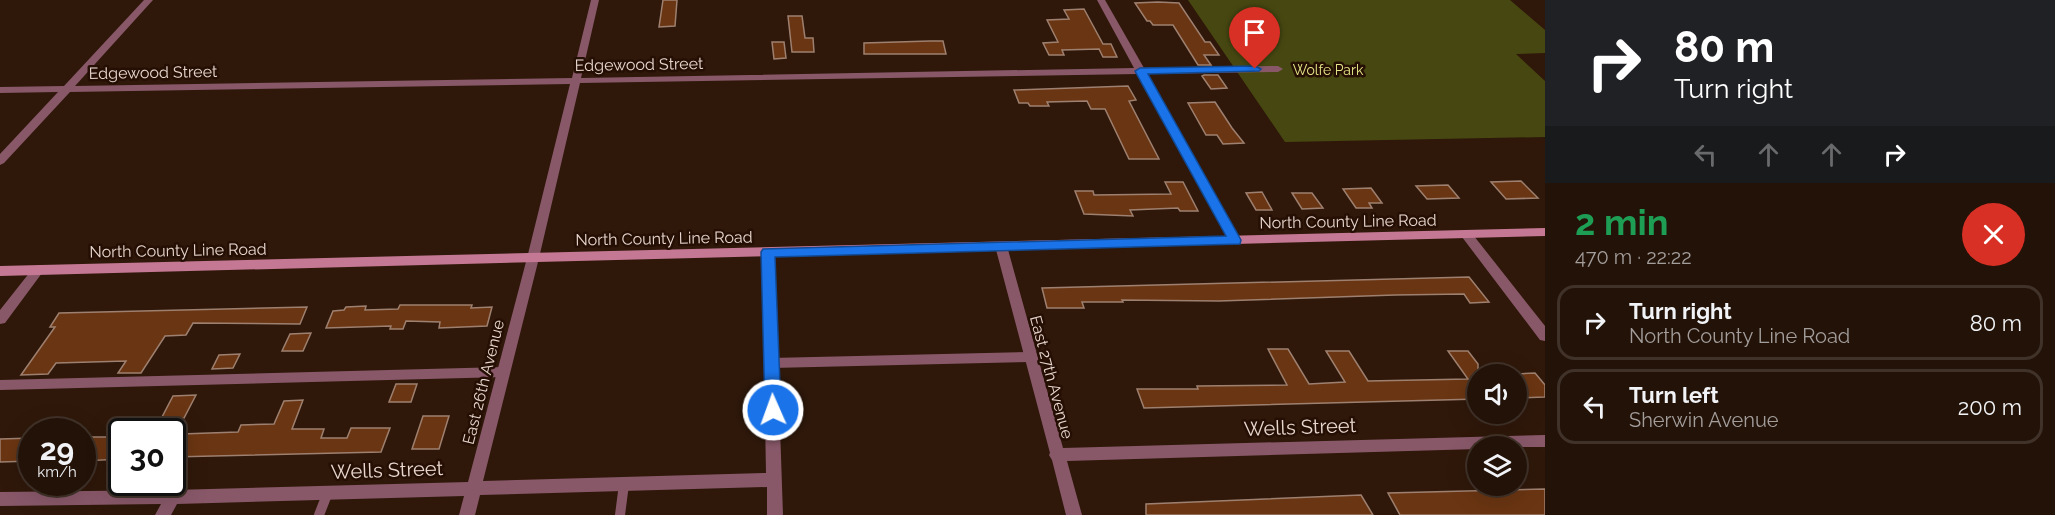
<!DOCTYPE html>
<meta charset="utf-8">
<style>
:root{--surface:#231208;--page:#2f2016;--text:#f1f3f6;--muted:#a39e9c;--line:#403229}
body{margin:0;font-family:Raleway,sans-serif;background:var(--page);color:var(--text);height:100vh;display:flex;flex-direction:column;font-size:22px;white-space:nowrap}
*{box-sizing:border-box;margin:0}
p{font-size:20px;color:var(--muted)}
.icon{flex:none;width:33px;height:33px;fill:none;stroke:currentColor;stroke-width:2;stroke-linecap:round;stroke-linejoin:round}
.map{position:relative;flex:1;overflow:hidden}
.panel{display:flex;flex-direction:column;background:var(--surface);width:510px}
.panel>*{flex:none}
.hud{background:#202124;color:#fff;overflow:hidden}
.tools{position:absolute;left:1467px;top:364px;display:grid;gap:12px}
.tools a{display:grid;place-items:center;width:60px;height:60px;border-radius:50%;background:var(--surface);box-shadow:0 6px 24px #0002,0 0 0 2px var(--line);font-size:30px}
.speed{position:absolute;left:18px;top:418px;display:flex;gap:12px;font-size:30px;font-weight:700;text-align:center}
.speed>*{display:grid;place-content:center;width:78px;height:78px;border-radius:50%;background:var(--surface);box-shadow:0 6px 24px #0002,0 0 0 2px var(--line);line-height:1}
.speed small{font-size:15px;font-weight:400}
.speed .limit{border:3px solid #111;border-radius:9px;background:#fff;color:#111}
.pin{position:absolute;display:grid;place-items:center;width:51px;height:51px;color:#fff;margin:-62px -26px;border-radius:50% 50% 50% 0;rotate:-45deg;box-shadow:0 0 6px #0007}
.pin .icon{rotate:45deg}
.me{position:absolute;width:66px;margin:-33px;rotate:358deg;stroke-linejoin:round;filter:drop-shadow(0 0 4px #0008)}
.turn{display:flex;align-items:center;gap:21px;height:126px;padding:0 30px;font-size:27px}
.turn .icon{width:78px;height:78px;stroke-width:2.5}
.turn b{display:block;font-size:42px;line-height:51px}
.lanes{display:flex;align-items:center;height:57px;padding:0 30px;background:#0003;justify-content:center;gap:30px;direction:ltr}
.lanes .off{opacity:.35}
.round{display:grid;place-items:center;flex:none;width:63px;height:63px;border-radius:32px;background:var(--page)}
.overview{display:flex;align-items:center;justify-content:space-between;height:102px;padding:0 30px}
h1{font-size:36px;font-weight:700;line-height:45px;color:#1e9e55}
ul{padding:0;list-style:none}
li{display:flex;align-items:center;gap:18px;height:75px;margin:0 12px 9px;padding:0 18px;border:3px solid var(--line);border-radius:18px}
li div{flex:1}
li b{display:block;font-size:22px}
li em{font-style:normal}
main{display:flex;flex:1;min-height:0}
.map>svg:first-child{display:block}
.green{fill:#474811}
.building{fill:#6a3512;stroke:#9e8070;stroke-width:1.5}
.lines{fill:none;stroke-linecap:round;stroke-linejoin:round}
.lane{stroke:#885869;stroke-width:10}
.street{fill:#885869;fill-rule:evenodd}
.secondary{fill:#c57894;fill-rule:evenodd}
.route{fill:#1a73e8;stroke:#114b97;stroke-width:1.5}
.labels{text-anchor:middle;stroke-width:5;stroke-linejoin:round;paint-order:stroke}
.far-park-label{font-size:14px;fill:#e4e788;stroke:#250e03}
.street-label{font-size:16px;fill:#e8d7ce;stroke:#250e03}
.near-street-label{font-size:20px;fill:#e8d7ce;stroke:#250e03}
</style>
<main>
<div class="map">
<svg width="1545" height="515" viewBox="0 0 1545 515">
<rect width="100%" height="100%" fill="#2f180a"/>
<path class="green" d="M 1188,0 L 1510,0 L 1545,30 L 1545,53 L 1516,54 L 1545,81 L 1545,137 L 1285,142 Z"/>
<path class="building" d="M 663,0 L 677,0 L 675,26 L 659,27 Z
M 1158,2 L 1179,3 L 1205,42 L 1210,42 L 1219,55 L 1204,55 L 1211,65 L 1198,65 L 1173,25 L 1153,25 L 1150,21 L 1147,21 L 1135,3 Z
M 1084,9 L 1103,44 L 1111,44 L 1117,57 L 1103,57 L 1099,49 L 1062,50 L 1064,55 L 1049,55 L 1043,43 L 1058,42 L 1047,20 L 1069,19 L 1064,10 Z
M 788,16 L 802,16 L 805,38 L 813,38 L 814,52 L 792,52 Z
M 930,41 L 943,41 L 946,54 L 864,54 L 864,43 Z
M 772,42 L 784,42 L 786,58 L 774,59 Z
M 1204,75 L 1218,75 L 1227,88 L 1211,89 L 1202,76 Z
M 1128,86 L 1136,100 L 1129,101 L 1159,159 L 1129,159 L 1105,109 L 1091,109 L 1087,101 L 1047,102 L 1049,106 L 1030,106 L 1028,103 L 1019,103 L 1014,90 Z
M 1215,102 L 1232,128 L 1244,143 L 1223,144 L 1217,135 L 1206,135 L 1188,103 Z
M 1521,181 L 1538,198 L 1506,199 L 1491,182 Z
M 1165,182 L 1183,182 L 1198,211 L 1180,211 L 1178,208 L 1130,210 L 1133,216 L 1084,214 L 1075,191 L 1093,191 L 1094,195 L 1171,194 Z
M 1448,185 L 1459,198 L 1427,199 L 1416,186 Z
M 1371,188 L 1382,203 L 1369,203 L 1372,208 L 1356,208 L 1343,189 Z
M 1262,192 L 1272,210 L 1256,210 L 1246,193 Z
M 1292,193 L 1312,193 L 1323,208 L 1302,209 Z
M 1469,277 L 1489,302 L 1470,303 L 1464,294 L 1395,295 L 1219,301 L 1122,300 L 1123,302 L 1082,302 L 1084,308 L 1047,308 L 1042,288 Z
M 400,305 L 472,305 L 471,308 L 492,307 L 487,326 L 439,328 L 440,322 L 406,321 L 403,329 L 390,329 L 391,326 L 326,328 L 333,311 L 344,310 L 346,307 L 366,306 L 365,310 L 398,309 Z
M 307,307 L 300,324 L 193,323 L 186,335 L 165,336 L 141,373 L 118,373 L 126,361 L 56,363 L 48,374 L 21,375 L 55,327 L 50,327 L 59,313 Z
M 311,333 L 303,351 L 282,351 L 290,334 Z
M 1268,349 L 1288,349 L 1309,384 L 1345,382 L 1326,351 L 1349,351 L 1368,381 L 1468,379 L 1448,351 L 1468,351 L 1478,364 L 1478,399 L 1144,408 L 1137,389 L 1198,389 L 1197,386 L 1287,385 Z
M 240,354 L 233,368 L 212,369 L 219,355 Z
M 1535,373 L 1545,385 L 1545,397 L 1516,398 L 1516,374 Z
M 396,384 L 417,384 L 411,402 L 389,402 Z
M 196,395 L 184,418 L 161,419 L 173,396 Z
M 303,400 L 292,429 L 324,429 L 321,438 L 347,438 L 351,428 L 390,428 L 381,452 L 172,457 L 172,451 L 181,434 L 238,432 L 241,425 L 274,424 L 284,401 Z
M 423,416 L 449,416 L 439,449 L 412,449 Z
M 82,437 L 122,437 L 122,459 L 82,461 Z
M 32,438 L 32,461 L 0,462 L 0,439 Z
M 1545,489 L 1545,515 L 1400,515 L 1388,493 Z
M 1361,495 L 1373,515 L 1146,515 L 1146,504 Z"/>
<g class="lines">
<path class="lane" d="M 771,363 L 1030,357
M 0,385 L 504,372
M 319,515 L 328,492
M 620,515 L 624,484"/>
<path class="street" d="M 144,0 L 153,0 L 75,86 L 572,78 L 591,0 L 599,0 L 581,78 L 1134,68 L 1097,0 L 1105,0 L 1144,68 L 1278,66 L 1283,69 L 1278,72 L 1147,74 L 1241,240 L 1235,244 L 1229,240 L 1138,74 L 580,83 L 539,258 L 483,481 L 766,473 L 762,252 L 768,248 L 774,252 L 783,515 L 767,515 L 767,487 L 480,495 L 475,515 L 459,515 L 464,496 L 177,504 L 171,515 L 155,515 L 161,504 L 0,506 L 0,492 L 173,490 L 468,482 L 527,258 L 570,84 L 70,92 L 4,163 L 0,165 L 0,154 L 58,92 L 0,93 L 0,87 L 64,86 Z
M 1466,230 L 1470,231 L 1545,326 L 1545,341 L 1540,340 L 1462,237 L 1460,234 Z
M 1001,242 L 1007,246 L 1063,448 L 1545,435 L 1545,447 L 1478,447 L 1478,449 L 1067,461 L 1082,515 L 1066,515 L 1052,460 L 1049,455 L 1050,453 L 995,246 Z
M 38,265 L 42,267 L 44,270 L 42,273 L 5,323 L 0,324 L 0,310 L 34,267 Z"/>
<path class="secondary" d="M 1545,228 L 1545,236 L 0,276 L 0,266 Z"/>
</g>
<path class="route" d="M 1255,66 L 1261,69 L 1259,71 L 1148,74 L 1241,240 L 1240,244 L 775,257 L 781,410 L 778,415 L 773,417 L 767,415 L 765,410 L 761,252 L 763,249 L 1226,236 L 1135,71 L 1140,68 Z"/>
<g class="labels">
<g class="far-park-label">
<text x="1328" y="75">Wolfe Park</text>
</g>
<g class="street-label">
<text transform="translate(639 64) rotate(-1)" y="6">Edgewood Street</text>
<text transform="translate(153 72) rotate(-1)" y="6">Edgewood Street</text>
<text transform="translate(1348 221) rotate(-1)" y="6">North County Line Road</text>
<text transform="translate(664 238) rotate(-1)" y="6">North County Line Road</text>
<text transform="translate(178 250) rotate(-1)" y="6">North County Line Road</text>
<text transform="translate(1052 377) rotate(75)" y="6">East 27th Avenue</text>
<text transform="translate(483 382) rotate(-76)" y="6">East 26th Avenue</text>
</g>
<g class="near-street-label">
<text transform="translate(1300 427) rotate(-2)" y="7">Wells Street</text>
<text transform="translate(387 470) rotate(-2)" y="7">Wells Street</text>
</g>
</g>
</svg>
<div class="tools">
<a><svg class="icon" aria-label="sound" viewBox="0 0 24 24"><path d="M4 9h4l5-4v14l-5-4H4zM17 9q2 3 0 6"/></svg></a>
<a><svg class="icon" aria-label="layers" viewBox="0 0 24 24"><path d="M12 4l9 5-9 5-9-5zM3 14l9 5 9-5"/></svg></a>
</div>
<div class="speed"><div>29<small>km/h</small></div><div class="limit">30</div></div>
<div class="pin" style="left:1255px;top:69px;background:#d93025"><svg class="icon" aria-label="arrive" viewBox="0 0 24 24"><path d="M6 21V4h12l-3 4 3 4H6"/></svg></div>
<svg class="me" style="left:773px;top:410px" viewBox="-20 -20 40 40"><circle r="17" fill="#1a73e8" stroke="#fff" stroke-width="3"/><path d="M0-11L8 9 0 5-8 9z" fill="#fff"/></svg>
</div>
<section class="panel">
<div class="hud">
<div class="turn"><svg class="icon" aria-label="right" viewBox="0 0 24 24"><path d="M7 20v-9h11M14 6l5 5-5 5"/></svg><div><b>80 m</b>Turn right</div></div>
<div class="lanes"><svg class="icon off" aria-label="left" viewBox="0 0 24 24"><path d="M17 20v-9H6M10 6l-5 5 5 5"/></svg><svg class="icon off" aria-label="ahead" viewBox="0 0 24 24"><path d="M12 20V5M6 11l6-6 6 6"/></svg><svg class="icon off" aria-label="ahead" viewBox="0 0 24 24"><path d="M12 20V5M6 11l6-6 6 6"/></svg><svg class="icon" aria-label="right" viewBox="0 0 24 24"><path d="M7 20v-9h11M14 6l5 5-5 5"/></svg></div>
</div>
<div class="overview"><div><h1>2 min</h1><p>470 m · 22:22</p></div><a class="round" style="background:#d93025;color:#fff"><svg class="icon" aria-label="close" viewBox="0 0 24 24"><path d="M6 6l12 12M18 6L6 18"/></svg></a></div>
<ul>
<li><svg class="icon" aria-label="right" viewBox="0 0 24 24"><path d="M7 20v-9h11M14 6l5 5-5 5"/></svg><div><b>Turn right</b><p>North County Line Road</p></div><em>80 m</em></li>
<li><svg class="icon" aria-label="left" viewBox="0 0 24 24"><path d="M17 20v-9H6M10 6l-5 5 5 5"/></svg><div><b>Turn left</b><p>Sherwin Avenue</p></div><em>200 m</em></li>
</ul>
</section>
</main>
